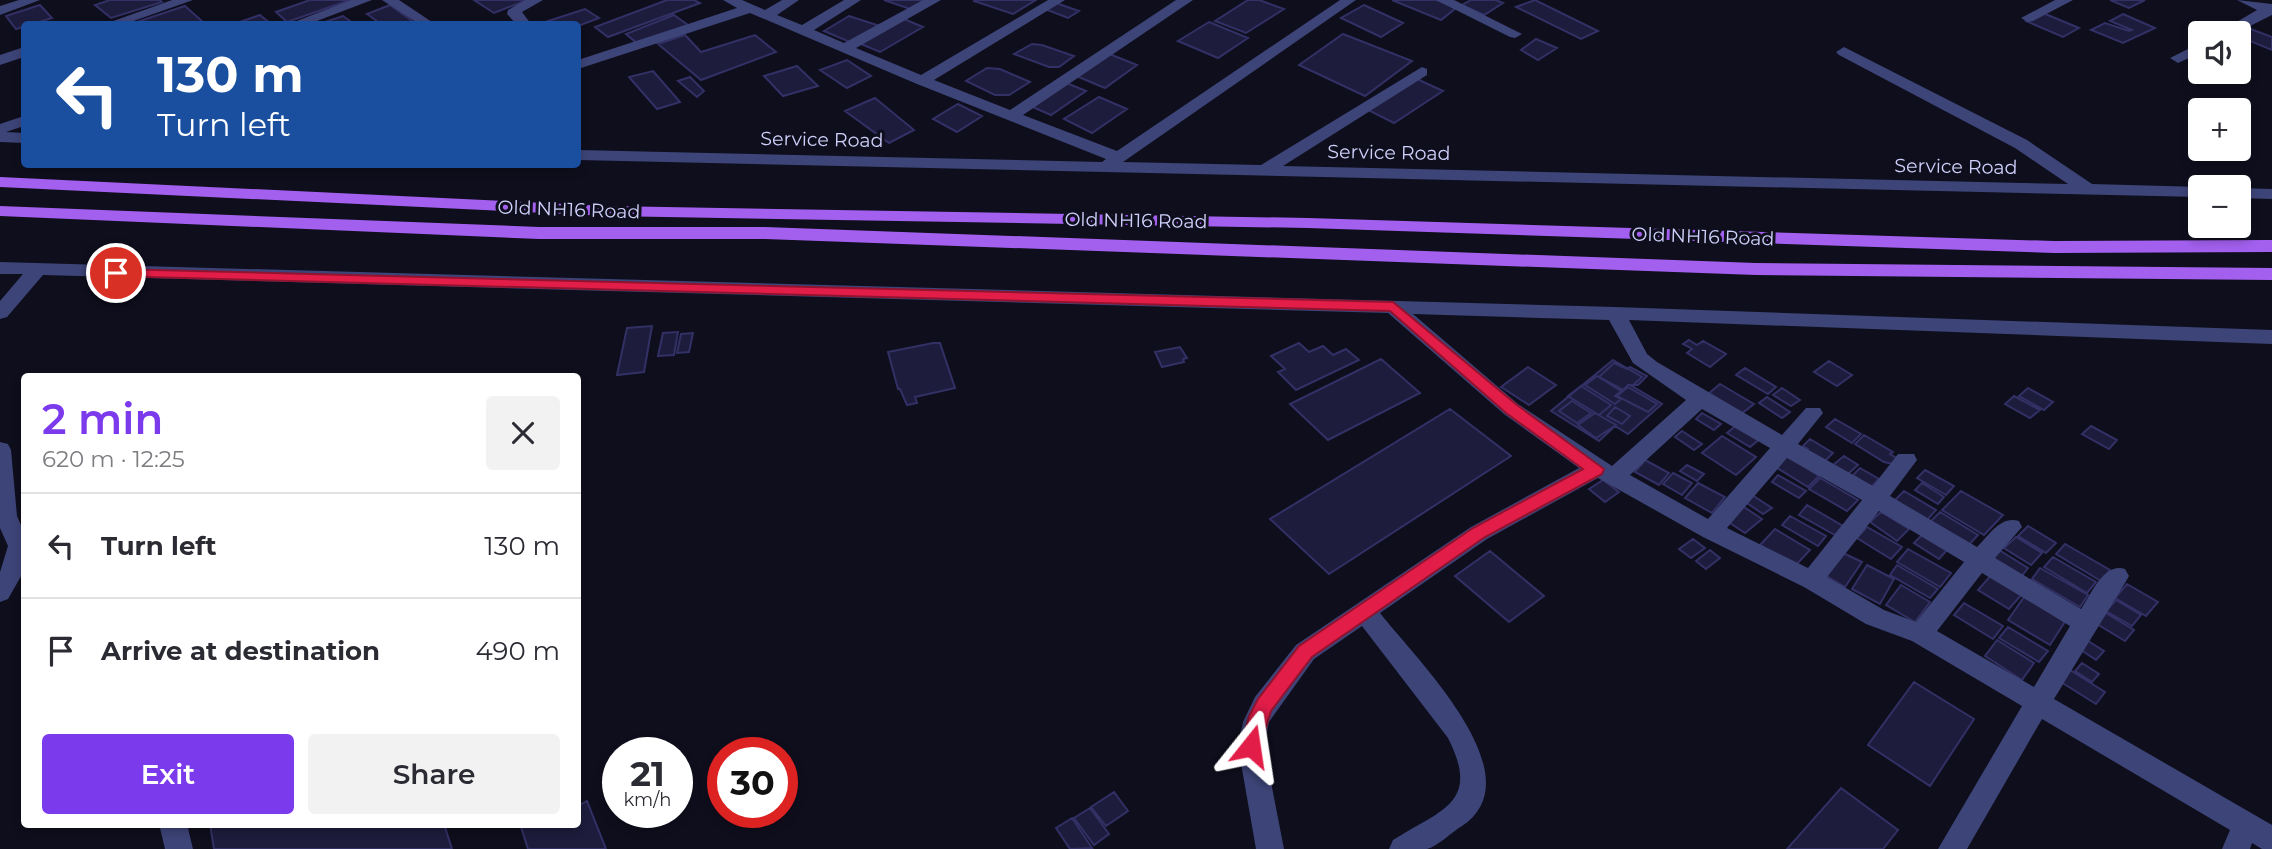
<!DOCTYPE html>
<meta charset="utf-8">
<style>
:root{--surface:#fff;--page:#f2f2f3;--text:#2b2b33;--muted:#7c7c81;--line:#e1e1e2;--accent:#7c3aed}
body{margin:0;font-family:Montserrat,sans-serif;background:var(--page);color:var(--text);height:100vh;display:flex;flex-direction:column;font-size:26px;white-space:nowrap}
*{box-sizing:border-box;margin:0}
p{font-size:23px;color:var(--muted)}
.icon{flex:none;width:38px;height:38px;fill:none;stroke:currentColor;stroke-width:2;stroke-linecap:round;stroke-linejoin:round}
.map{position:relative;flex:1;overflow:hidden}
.sheet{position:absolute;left:21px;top:373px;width:560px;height:455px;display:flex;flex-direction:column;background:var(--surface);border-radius:7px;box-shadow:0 4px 10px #0003}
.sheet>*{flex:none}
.banner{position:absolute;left:21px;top:21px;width:560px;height:147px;border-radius:7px;box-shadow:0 4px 10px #0003;background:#1a4fa0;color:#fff;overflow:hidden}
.controls{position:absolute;left:2188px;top:21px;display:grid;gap:14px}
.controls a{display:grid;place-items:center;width:63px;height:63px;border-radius:7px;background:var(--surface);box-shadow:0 4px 10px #0003;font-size:35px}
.speed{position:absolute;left:602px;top:737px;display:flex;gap:14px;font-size:35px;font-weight:700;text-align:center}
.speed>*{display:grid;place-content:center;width:91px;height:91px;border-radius:50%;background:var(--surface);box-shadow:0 4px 10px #0003;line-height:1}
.speed small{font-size:18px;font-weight:400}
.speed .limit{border:10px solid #d22;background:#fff;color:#111}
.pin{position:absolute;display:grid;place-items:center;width:60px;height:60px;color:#fff;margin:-30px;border:4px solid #fff;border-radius:50%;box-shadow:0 2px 7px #0007}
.me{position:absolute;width:77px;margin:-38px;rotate:15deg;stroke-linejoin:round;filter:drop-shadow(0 0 5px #0008)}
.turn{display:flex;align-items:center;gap:24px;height:147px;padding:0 21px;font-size:32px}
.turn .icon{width:91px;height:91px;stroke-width:2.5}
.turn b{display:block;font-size:49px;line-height:60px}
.round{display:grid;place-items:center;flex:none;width:74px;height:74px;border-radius:7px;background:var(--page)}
.head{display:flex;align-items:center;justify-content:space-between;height:119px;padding:0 21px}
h1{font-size:42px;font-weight:600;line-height:52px;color:var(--accent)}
.cta{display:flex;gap:14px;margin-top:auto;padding:14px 21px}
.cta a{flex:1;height:80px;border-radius:7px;background:var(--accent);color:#fff;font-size:28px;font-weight:600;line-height:80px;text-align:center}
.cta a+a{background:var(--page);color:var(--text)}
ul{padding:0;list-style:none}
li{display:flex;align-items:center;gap:21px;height:105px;padding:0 21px;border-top:2px solid var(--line)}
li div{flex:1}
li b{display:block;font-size:26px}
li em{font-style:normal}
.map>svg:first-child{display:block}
.building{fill:#1d1c3c;stroke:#323065;stroke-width:2}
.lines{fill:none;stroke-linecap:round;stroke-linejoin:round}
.minor{fill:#3d4477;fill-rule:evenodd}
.major{fill:#a360ef;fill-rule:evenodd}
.route{fill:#e11d48;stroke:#92132f;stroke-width:2}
.labels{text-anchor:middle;stroke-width:6;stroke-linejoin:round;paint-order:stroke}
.street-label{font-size:19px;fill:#ced0fa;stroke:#0e0e1d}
</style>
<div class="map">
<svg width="2272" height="849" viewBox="0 0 2272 849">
<rect width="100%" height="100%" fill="#0e0e1d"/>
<path class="building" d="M 110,0 L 160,0 L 162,2 L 111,18 L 95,5 Z
M 310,0 L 350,0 L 287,22 L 276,12 Z
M 474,0 L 527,0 L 494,13 Z
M 667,0 L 694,0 L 700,3 L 608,37 L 595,27 Z
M 884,0 L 924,0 L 910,9 Z
M 1036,0 L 1013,14 L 974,1 L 975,0 Z
M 1248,0 L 1259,0 L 1284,9 L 1246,33 L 1215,21 Z
M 1392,0 L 1437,0 L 1456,8 L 1441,20 Z
M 1471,0 L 1496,0 L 1503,3 L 1484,15 L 1462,5 Z
M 1535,0 L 1598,31 L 1581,39 L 1516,7 Z
M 2110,0 L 2145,0 L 2129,8 Z
M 1056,3 L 1079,11 L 1068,18 L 1045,9 Z
M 40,5 L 52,18 L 16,29 L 6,16 Z
M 390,5 L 415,23 L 381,24 L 367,14 Z
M 1364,5 L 1403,23 L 1381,37 L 1341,18 Z
M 185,6 L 203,22 L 131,24 Z
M 585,9 L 599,18 L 578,26 L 542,23 Z
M 2043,13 L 2079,28 L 2063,37 L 2026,21 Z
M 2123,14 L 2155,28 L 2123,43 L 2091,30 L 2105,23 L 2129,31 L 2132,30 L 2110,21 Z
M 260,15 L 271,24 L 234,24 Z
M 674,15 L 688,25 L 638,44 L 626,34 Z
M 343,16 L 354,24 L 319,24 Z
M 849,16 L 880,26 L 852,43 L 824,31 Z
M 904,19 L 923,27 L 880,52 L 861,44 Z
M 1209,22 L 1248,38 L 1218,58 L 1178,41 Z
M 2248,28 L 2272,37 L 2272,50 L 2238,36 Z
M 1343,34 L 1412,61 L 1365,96 L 1299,65 Z
M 685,35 L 701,52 L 755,35 L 776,52 L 701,80 L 658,44 Z
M 1536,39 L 1557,48 L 1538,60 L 1521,50 Z
M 1032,44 L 1042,45 L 1074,56 L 1059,67 L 1049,67 L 1014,54 Z
M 1107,53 L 1137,65 L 1105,88 L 1074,75 Z
M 847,60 L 871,76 L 847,88 L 820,70 Z
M 797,66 L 818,86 L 783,96 L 764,76 Z
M 987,68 L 1000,69 L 1030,82 L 1009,95 L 995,95 L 966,81 Z
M 653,71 L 680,102 L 657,109 L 629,77 Z
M 690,77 L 704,91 L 697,97 L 678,81 Z
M 1417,79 L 1443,91 L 1394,123 L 1368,110 Z
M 1064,82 L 1086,91 L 1051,115 L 1028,105 Z
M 1099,97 L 1127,109 L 1092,133 L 1064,119 Z
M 875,98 L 914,130 L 889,143 L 845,111 Z
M 958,104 L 982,116 L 957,132 L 933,119 Z
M 652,326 L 644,372 L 617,375 L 627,328 Z
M 678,332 L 674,355 L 658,356 L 663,333 Z
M 693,333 L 689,352 L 677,353 L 681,334 Z
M 1689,340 L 1697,345 L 1703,341 L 1726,354 L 1710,367 L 1687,353 L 1692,349 L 1683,344 Z
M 933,343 L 940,343 L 955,388 L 915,397 L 917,403 L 907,405 L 900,389 L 898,389 L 888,352 Z
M 1299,343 L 1309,352 L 1323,346 L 1333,355 L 1346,349 L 1359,360 L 1296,390 L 1278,372 L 1285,369 L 1271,356 Z
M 1180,347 L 1187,358 L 1183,359 L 1184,362 L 1162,367 L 1155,352 Z
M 1381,359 L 1420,393 L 1328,440 L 1290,404 Z
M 1613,360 L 1642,377 L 1632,386 L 1662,404 L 1628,434 L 1615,426 L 1599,441 L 1551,411 Z
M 1829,361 L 1852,375 L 1837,386 L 1814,372 Z
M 1614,363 L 1627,369 L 1630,367 L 1647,376 L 1638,385 L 1628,385 L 1623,390 L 1599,377 Z
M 1528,367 L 1556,385 L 1529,405 L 1501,387 Z
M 1745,368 L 1776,387 L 1768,394 L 1736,375 Z
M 1597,376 L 1621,391 L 1615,396 L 1621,399 L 1615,404 L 1585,385 Z
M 1720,384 L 1754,404 L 1741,414 L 1708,394 Z
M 1581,386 L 1611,405 L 1599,415 L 1568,396 Z
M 1628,387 L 1657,404 L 1648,412 L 1617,396 Z
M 1782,388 L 1800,400 L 1791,406 L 1773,395 Z
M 2028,388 L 2053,402 L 2044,410 L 2019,396 Z
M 2014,396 L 2040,410 L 2030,418 L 2005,404 Z
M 1767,397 L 1790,412 L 1782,418 L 1759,403 Z
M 1572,401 L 1591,413 L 1577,423 L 1559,411 Z
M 1615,407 L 1630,416 L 1622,424 L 1607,416 Z
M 1450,409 L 1511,456 L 1329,574 L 1270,519 Z
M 1595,413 L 1616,425 L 1596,438 L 1578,425 Z
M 1702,413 L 1721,424 L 1714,430 L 1696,419 Z
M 1835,419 L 1861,434 L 1852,443 L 1826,427 Z
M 1738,424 L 1761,438 L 1750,447 L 1727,433 Z
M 2091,426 L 2117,440 L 2109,449 L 2082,434 Z
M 1682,431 L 1702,444 L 1694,450 L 1675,437 Z
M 1864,435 L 1893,452 L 1890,454 L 1898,459 L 1893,464 L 1884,462 L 1855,444 Z
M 1722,436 L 1756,457 L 1736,475 L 1702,453 Z
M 1810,439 L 1833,453 L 1823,463 L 1805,452 L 1808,449 L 1803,446 Z
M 1787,456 L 1819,476 L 1808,487 L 1774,466 Z
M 1844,456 L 1858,465 L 1848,474 L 1833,465 Z
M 1645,460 L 1669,473 L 1659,485 L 1635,472 Z
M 1687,465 L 1704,474 L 1697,481 L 1680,471 Z
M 1860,468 L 1879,479 L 1871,487 L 1853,475 Z
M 1925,470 L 1954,486 L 1946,495 L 1917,478 Z
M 1673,473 L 1692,483 L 1682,495 L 1663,484 Z
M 1778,475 L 1806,491 L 1799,498 L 1772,482 Z
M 1820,478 L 1858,500 L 1847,511 L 1809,489 Z
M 1603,480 L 1619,492 L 1605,502 L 1589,489 Z
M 1698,483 L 1725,497 L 1712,513 L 1685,498 Z
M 1922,483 L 1944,497 L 1938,504 L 1915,490 Z
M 1904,491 L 1936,510 L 1927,520 L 1895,500 Z
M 1961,491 L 2003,515 L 1984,535 L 1942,510 Z
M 1752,495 L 1772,508 L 1763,514 L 1744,501 Z
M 1741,505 L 1762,519 L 1745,533 L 1724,519 Z
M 1807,505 L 1843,526 L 1835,535 L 1799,515 Z
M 1881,512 L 1909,529 L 1897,541 L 1870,522 Z
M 1940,512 L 1978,535 L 1968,546 L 1930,522 Z
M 1790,516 L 1826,536 L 1818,546 L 1782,525 Z
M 2028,526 L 2056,543 L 2046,553 L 2018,536 Z
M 1867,527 L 1902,547 L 1891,559 L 1857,538 Z
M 1775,529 L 1810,550 L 1795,566 L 1760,545 Z
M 1922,535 L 1947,550 L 1939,559 L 1914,543 Z
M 2016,537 L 2042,553 L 2031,565 L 2004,548 Z
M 1693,539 L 1705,548 L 1691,558 L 1679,549 Z
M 2065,544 L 2110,570 L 2101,581 L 2056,554 Z
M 1908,549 L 1951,573 L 1940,587 L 1897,562 Z
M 1710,550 L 1720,558 L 1706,569 L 1696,561 Z
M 1999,550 L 2028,568 L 2021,577 L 1991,559 Z
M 1490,551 L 1544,596 L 1509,622 L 1455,576 Z
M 1841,552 L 1862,562 L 1845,587 L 1825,575 Z
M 2053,557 L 2096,582 L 2087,593 L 2044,567 Z
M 1867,565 L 1894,579 L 1880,604 L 1852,589 Z
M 1897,565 L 1938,589 L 1930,598 L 1890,575 Z
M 2040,568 L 2088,595 L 2080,607 L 2032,579 Z
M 1992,574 L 2023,593 L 2009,609 L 1978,590 Z
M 2127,584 L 2158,602 L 2146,616 L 2115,598 Z
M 1901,585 L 1930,602 L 1915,622 L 1886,605 Z
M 2024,597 L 2066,620 L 2050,645 L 2008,620 Z
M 2116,600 L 2141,615 L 2132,626 L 2106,611 Z
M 1964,603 L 2003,626 L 1993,639 L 1954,615 Z
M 2106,613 L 2134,630 L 2125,641 L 2097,624 Z
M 2008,627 L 2048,651 L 2039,662 L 1999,638 Z
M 1997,640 L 2034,663 L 2022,680 L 1985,656 Z
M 2088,641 L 2104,651 L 2096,660 L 2081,650 Z
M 2082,663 L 2099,674 L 2092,682 L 2075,671 Z
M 2070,670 L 2105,692 L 2096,704 L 2061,682 Z
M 1914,682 L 1974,719 L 1930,786 L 1868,745 Z
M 1841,788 L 1898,830 L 1883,849 L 1787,849 Z
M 1114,792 L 1128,811 L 1106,826 L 1091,807 Z
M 587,801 L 606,849 L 528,849 L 520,824 L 578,824 L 578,806 Z
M 1090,808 L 1109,834 L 1094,845 L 1074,818 Z
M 1072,818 L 1092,848 L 1070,849 L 1056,828 Z
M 210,824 L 444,824 L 452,849 L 214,849 Z"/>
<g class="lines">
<path class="minor" d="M 19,0 L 40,0 L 0,15 L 0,6 Z
M 172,0 L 193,0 L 125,24 L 105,24 Z
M 351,0 L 372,0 L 309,24 L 289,24 Z
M 382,0 L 399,0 L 435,24 L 419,24 Z
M 525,0 L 543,0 L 522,12 L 531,24 L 516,24 L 507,14 L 508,10 Z
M 723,0 L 742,0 L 765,10 L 782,0 L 799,0 L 777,15 L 802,25 L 844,0 L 861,0 L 814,30 L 844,43 L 923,0 L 941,0 L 856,48 L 921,75 L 1048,0 L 1065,0 L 934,80 L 1010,110 L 1176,0 L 1193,0 L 1023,115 L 1117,151 L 1340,0 L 1356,0 L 1123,162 L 1261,165 L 1422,67 L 1427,69 L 1427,75 L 1283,166 L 2068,184 L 2015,148 L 1839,55 L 1836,52 L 1844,47 L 2027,140 L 2092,184 L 2202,187 L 2200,197 L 578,160 L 578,150 L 1102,162 L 1106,159 L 917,84 L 750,13 L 578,69 L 578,60 L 737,8 Z
M 1436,0 L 1454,0 L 1522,34 L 1515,38 L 1510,37 Z
M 2055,0 L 2073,0 L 2033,21 L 2028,22 L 2021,18 Z
M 2237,0 L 2272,4 L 2272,15 L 2236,33 L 2218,33 L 2257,10 Z
M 2200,43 L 2200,53 L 2178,63 L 2170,58 Z
M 24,47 L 24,57 L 0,65 L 0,55 Z
M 24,116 L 24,126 L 6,132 L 24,133 L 24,143 L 0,142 L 0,124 Z
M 2238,188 L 2272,189 L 2272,199 L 2238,198 Z
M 0,262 L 1615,307 L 2272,330 L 2272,344 L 1629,320 L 1647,354 L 1657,362 L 1782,435 L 1806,408 L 1820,408 L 1823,413 L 1798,444 L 1873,486 L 1898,454 L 1914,454 L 1917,460 L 1890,496 L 1977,547 C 1989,535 2001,515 2019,521 L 2022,527 L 1995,558 L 2081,609 C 2092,593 2104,562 2125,569 L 2129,576 L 2125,583 L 2054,699 L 2272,825 L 2272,849 L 2262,849 L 2252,843 L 2250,849 L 2222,849 L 2230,830 L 2042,719 L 1967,849 L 1938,849 L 2022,706 L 1912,641 L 1866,624 L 1804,587 L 1703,537 L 1598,478 L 1487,539 L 1380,613 C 1415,658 1537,776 1462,826 C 1452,832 1438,846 1427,849 C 1416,849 1400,849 1389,849 L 1393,840 C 1442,809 1481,803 1448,738 L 1362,626 L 1314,659 L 1269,722 L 1264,746 L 1284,849 L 1256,849 L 1238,746 L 1243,722 L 1255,697 L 1296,645 L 1471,527 L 1579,468 L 1504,414 L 1388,313 L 43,275 L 7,317 L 0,319 L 0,301 L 23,274 L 0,274 ZM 1413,314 L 1609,320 L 1633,363 L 1686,400 L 1612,466 L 1518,404 ZM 1702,409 L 1770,448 L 1708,519 L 1630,475 ZM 1787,458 L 1862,500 L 1808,568 L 1727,528 ZM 1879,511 L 1964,562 L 1916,622 L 1884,610 L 1827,577 ZM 1982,573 L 2070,626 L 2034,687 L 1937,631 Z
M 0,442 L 8,444 L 11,450 L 17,516 L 24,532 L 24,571 L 8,599 L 0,602 L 0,572 L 8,546 L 0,528 Z
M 159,824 L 187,824 L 193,849 L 165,849 Z"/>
<path class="major" d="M 0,177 L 608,206 L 1308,218 L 2054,241 L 2272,240 L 2272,252 L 2054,253 L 1308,228 L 608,216 L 0,187 Z
M 0,206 L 539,227 L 765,227 L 1756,263 L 2272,268 L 2272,280 L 1756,275 L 765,239 L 539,239 L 0,216 Z"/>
</g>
<path class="route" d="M 116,269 L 1393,302 L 1517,405 L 1604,469 L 1602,474 L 1485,537 L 1312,657 L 1271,711 L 1258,753 L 1251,755 L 1244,753 L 1241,746 L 1249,716 L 1258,699 L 1299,646 L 1473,528 L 1583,469 L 1506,413 L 1390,311 L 111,276 L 109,273 Z"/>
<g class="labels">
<g class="street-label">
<text transform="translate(822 139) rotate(1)" y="7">Service Road</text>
<text transform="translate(1389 152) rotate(1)" y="7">Service Road</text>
<text transform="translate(1956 166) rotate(1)" y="7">Service Road</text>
<text transform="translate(569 209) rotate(2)" y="7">Old NH16 Road</text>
<text transform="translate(1136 220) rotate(1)" y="7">Old NH16 Road</text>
<text transform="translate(1703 236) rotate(2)" y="7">Old NH16 Road</text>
</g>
</g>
</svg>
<div class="controls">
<a><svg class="icon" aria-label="sound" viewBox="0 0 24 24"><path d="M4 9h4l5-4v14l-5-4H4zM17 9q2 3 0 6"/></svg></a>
<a>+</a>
<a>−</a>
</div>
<div class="speed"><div>21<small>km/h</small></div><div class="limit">30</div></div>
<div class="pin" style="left:116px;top:273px;background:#d93025"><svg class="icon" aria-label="arrive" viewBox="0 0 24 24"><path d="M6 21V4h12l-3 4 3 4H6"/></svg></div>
<svg class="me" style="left:1251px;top:746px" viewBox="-20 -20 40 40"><path d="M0-17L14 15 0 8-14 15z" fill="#e11d48" stroke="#fff" stroke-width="4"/></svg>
<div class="banner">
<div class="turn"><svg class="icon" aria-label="left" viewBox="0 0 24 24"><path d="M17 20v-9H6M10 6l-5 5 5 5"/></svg><div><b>130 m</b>Turn left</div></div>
</div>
<section class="sheet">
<div class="head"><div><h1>2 min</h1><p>620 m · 12:25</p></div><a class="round"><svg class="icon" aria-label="close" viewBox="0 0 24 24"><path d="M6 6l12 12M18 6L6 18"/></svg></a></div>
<ul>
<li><svg class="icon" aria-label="left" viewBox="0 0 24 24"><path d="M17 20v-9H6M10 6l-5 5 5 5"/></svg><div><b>Turn left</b></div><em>130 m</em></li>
<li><svg class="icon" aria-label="arrive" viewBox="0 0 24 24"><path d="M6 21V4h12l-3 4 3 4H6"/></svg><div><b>Arrive at destination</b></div><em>490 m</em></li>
</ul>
<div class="cta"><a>Exit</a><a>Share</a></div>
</section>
</div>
